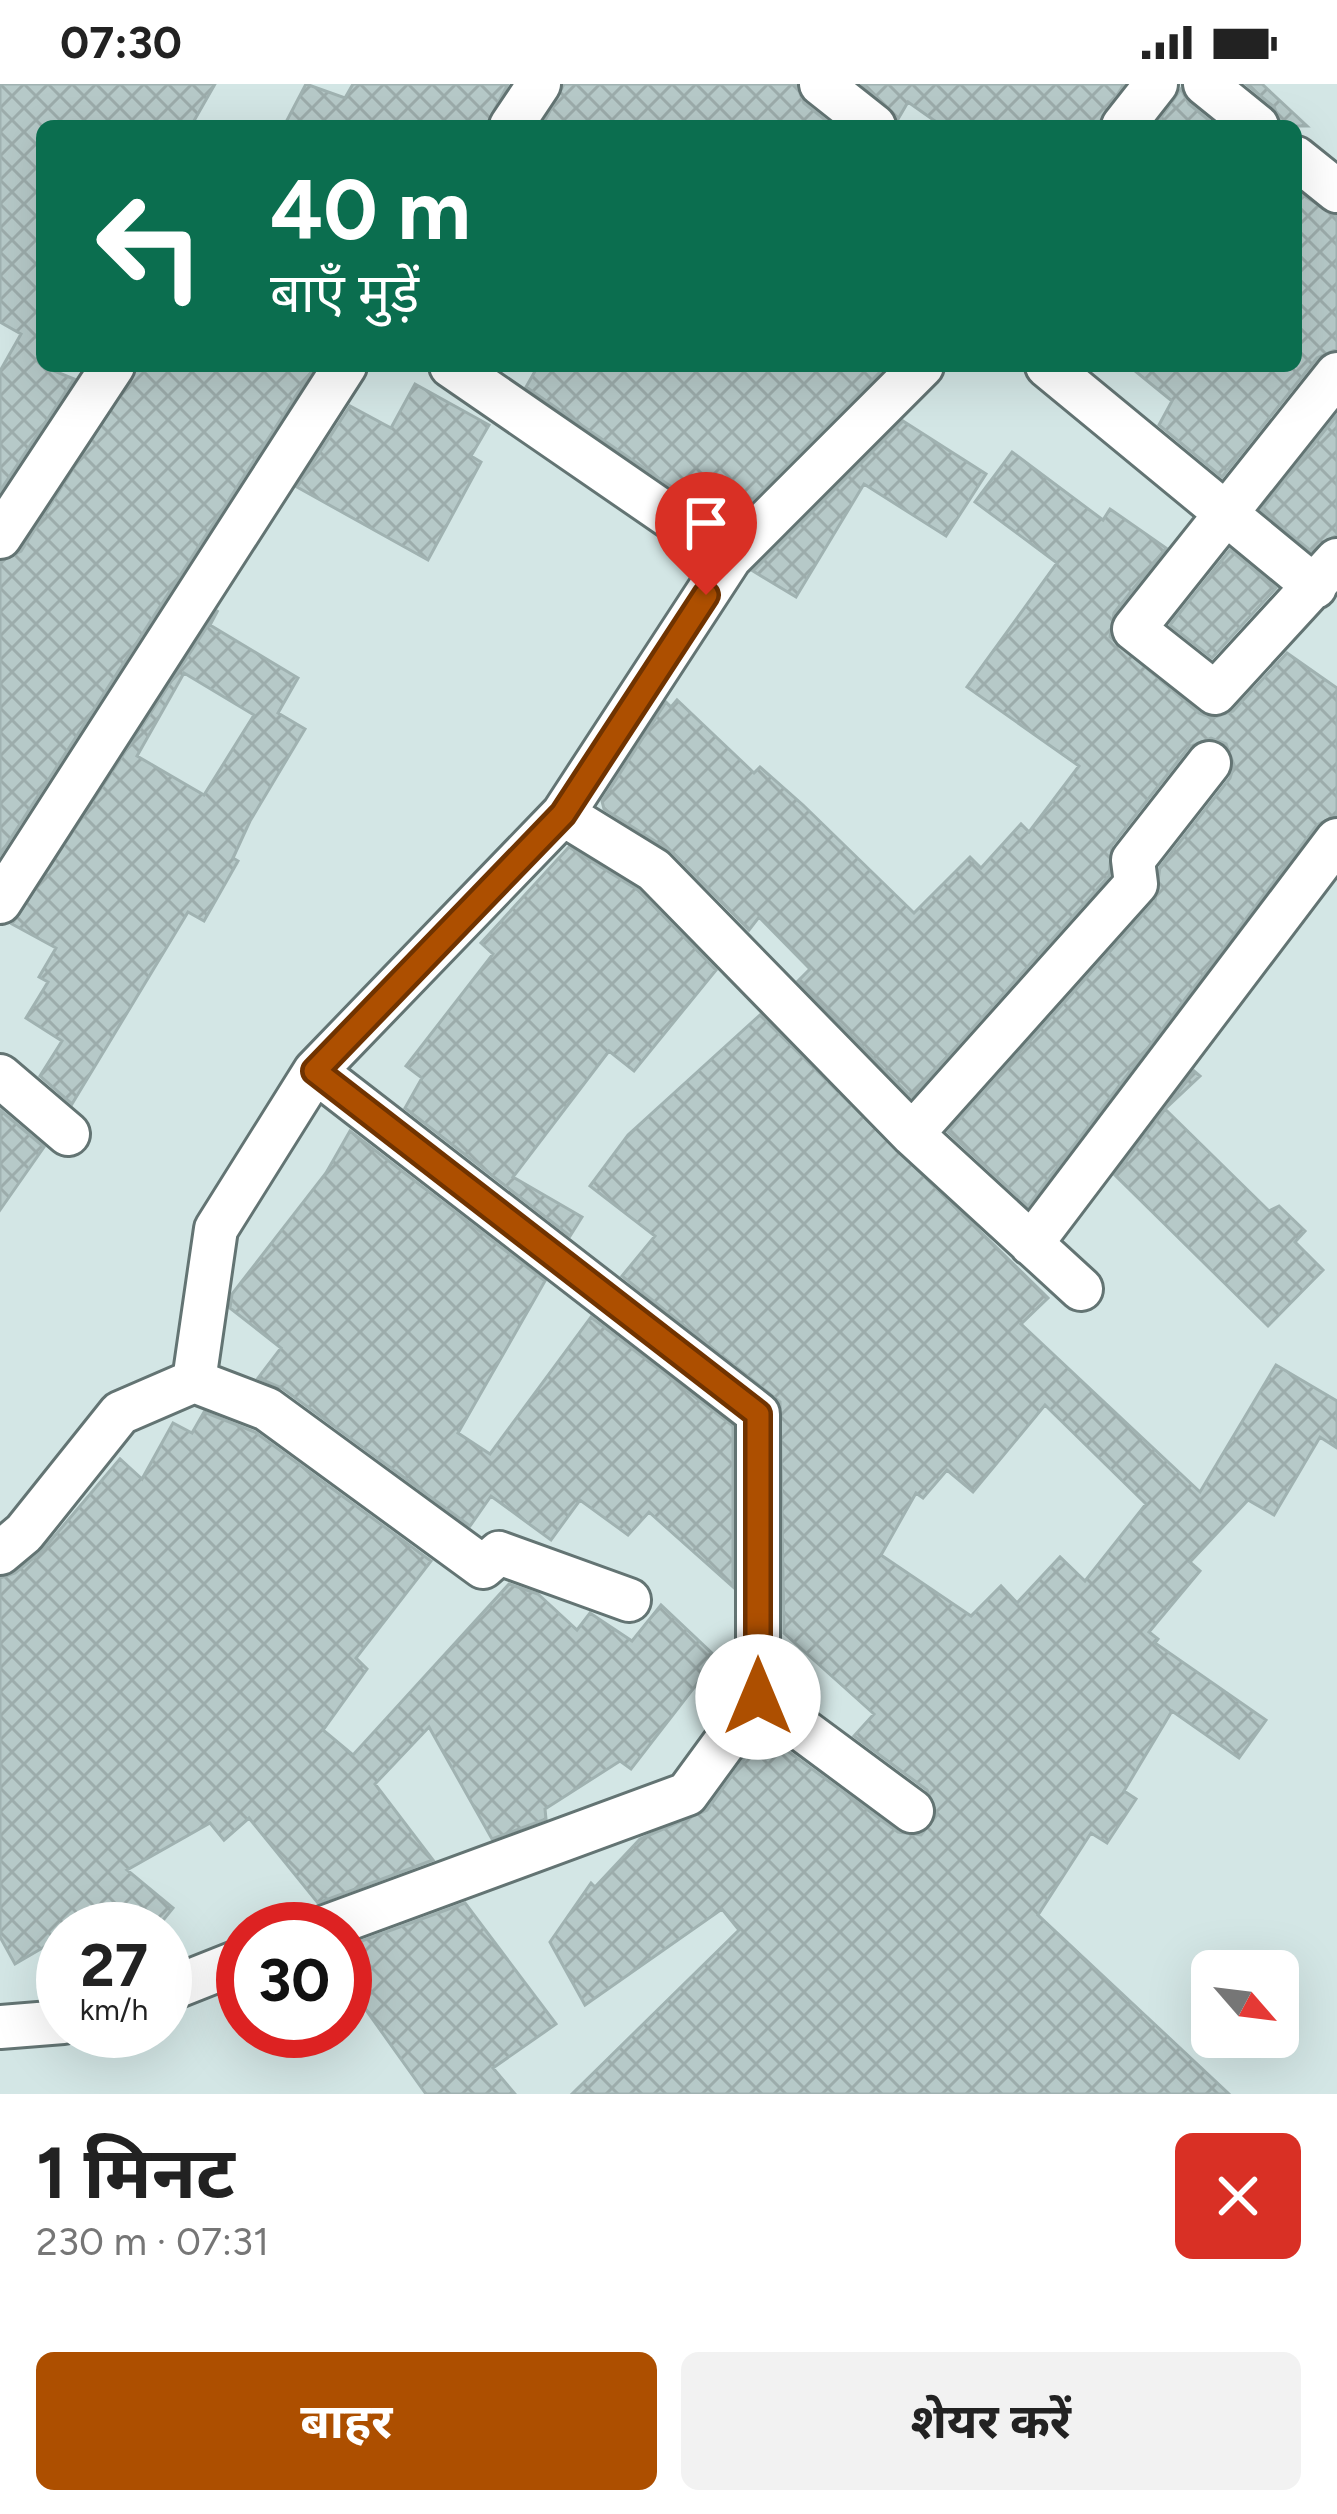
<!DOCTYPE html>
<html lang="hi">
<meta charset="utf-8">
<style>
:root{--surface:#fff;--page:#f2f2f2;--text:#222;--muted:#767676;--accent:#ad4f00}
body{margin:0;font-family:Figtree,"Noto Sans Devanagari",sans-serif;background:var(--page);color:var(--text);height:100vh;display:flex;flex-direction:column;font-size:45px;white-space:nowrap}
*{box-sizing:border-box;margin:0}
p{font-size:39px;color:var(--muted)}
.icon{flex:none;width:66px;height:66px;fill:none;stroke:currentColor;stroke-width:2;stroke-linecap:round;stroke-linejoin:round}
.map{position:relative;height:2010px;overflow:hidden}
.side{display:flex;flex-direction:column;background:var(--surface);flex:1}
.side>*{flex:none}
.banner{position:absolute;left:36px;top:36px;width:1266px;height:252px;border-radius:18px;box-shadow:0 12px 48px #0002;background:#0b6e4f;color:#fff;overflow:hidden}
.needle{width:78px;rotate:118deg}
.fabs{position:absolute;left:1191px;top:1866px;display:grid;gap:24px}
.fabs a{display:grid;place-items:center;width:108px;height:108px;border-radius:18px;background:var(--surface);box-shadow:0 12px 48px #0002;font-size:60px}
.speed{position:absolute;left:36px;top:1818px;display:flex;gap:24px;font-size:60px;font-weight:700;text-align:center}
.speed>*{display:grid;place-content:center;width:156px;height:156px;border-radius:50%;background:var(--surface);box-shadow:0 12px 48px #0002;line-height:1}
.speed small{font-size:30px;font-weight:400}
.speed .limit{border:18px solid #d22;background:#fff;color:#111}
.pin{position:absolute;display:grid;place-items:center;width:102px;height:102px;color:#fff;margin:-123px -51px;border-radius:50% 50% 50% 0;rotate:-45deg;box-shadow:0 0 12px #0007}
.pin .icon{rotate:45deg}
.me{position:absolute;width:132px;margin:-66px;rotate:0deg;stroke-linejoin:round;filter:drop-shadow(0 0 9px #0008)}
.turn{display:flex;align-items:center;gap:42px;height:252px;padding:0 36px;font-size:54px}
.turn .icon{width:156px;height:156px;stroke-width:2.5}
.turn b{display:block;font-size:84px;line-height:102px}
.round{display:grid;place-items:center;flex:none;width:126px;height:126px;border-radius:18px;background:var(--page)}
.headline{display:flex;align-items:center;justify-content:space-between;height:204px;padding:0 36px}
h1{font-size:72px;font-weight:700;line-height:90px}
.primary-button{display:flex;gap:24px;margin-top:auto;padding:24px 36px}
.primary-button a{flex:1;height:138px;border-radius:18px;background:var(--accent);color:#fff;font-size:48px;font-weight:700;line-height:138px;text-align:center}
.primary-button a+a{background:var(--page);color:var(--text)}
.status{display:flex;justify-content:space-between;align-items:center;height:84px;padding:0 60px;background:var(--surface);direction:ltr}
.status svg{height:33px;fill:currentColor}
.map>svg:first-child{display:block}
.building{fill:url(#building-cross-hatch);stroke:#a0b2b1;stroke-width:3;fill-rule:evenodd}
.lines{fill:none;stroke-linecap:round;stroke-linejoin:round}
.minor-casing{stroke:#637473;stroke-width:48}
.minor{stroke:#fff;stroke-width:42}
.route-casing{stroke:#703300;stroke-width:30}
.route{stroke:#ad4f00;stroke-width:21}
</style>
<div class="status"><b>07:30</b><svg viewBox="0 0 49 12"><path d="M0 12V9h3v3zM5 12V6h3v6zM10 12V3h3v9zM15 12V0h3v12zM26 1h20v11H26zM47 4h2v5h-2z"/></svg></div>
<div class="map">
<svg width="1337" height="2010" viewBox="0 0 1337 2010">
<defs>
<pattern id="building-cross-hatch" width="8" height="8" patternUnits="userSpaceOnUse" patternTransform="scale(3)"><rect width="8" height="8" fill="#b6c9c8"/><path d="M0 0l8 8M0 8l8-8" fill="none" stroke="#9cacab"/></pattern>
</defs>
<rect width="100%" height="100%" fill="#d3e6e5"/>
<path class="building" d="M 0,0 L 215,0 L 191,42 L 42,42 L 42,282 L 74,295 L 0,407 L 0,287 L 21,250 L 0,238 Z
M 306,0 L 345,14 L 353,0 L 508,0 L 486,42 L 284,42 Z
M 564,0 L 796,0 L 804,19 L 833,42 L 542,42 Z
M 862,0 L 1124,0 L 1098,42 L 942,42 L 908,18 L 898,35 Z
M 1246,0 L 1262,0 L 1307,42 L 1282,42 L 1274,23 Z
M 1181,5 L 1189,20 L 1216,42 L 1155,42 Z
M 1296,107 L 1337,132 L 1337,265 L 1317,274 L 1222,393 L 1159,341 L 1172,317 L 1129,282 L 1296,282 Z
M 138,282 L 315,282 L 0,771 L 0,478 L 21,467 Z
M 538,282 L 886,282 L 727,441 L 526,303 Z
M 415,300 L 489,341 L 471,372 L 481,378 L 428,476 L 297,403 L 350,322 L 391,344 Z
M 1337,331 L 1337,451 L 1311,467 L 1261,426 Z
M 903,337 L 986,390 L 946,452 L 864,400 L 796,513 L 753,487 Z
M 1012,368 L 1103,436 L 1110,425 L 1166,464 L 1114,529 L 1110,553 L 1199,629 L 1212,634 L 1233,627 L 1287,569 L 1337,604 L 1337,731 L 1317,741 L 1028,1122 L 948,1048 L 1155,817 L 1160,783 L 1230,694 L 1234,681 L 1226,660 L 1211,654 L 1189,663 L 1112,761 L 1109,792 L 911,1013 L 798,897 L 810,885 L 759,833 L 749,846 L 672,768 L 604,725 L 602,717 L 666,618 L 671,623 L 677,616 L 754,689 L 760,683 L 803,721 L 914,829 L 970,773 L 981,784 L 1021,740 L 1029,748 L 1079,682 L 967,603 L 1057,479 L 975,418 Z
M 1230,466 L 1276,504 L 1212,574 L 1170,541 Z
M 218,526 L 210,541 L 298,594 L 278,629 L 305,645 L 250,737 L 233,774 L 238,777 L 204,837 L 188,828 L 72,1020 L 40,992 L 62,957 L 26,934 L 48,898 L 39,893 L 56,864 L 12,840 ZM 184,589 L 254,631 L 204,711 L 137,672 Z
M 569,763 L 638,806 L 716,886 L 634,987 L 609,967 L 513,1093 L 582,1133 L 570,1152 L 405,1024 L 422,994 L 406,982 L 493,870 L 481,859 Z
M 760,931 L 1048,1214 L 1021,1240 L 1200,1408 L 1276,1281 L 1337,1317 L 1337,1364 L 1320,1353 L 1274,1431 L 1248,1416 L 1190,1478 L 1200,1487 L 1149,1548 L 1158,1555 L 1155,1559 L 1266,1636 L 1239,1674 L 1172,1627 L 1124,1707 L 1136,1715 L 1107,1759 L 1091,1749 L 1038,1831 L 1229,2010 L 572,2010 L 739,1846 L 722,1825 L 585,1921 L 550,1858 L 591,1799 L 595,1803 L 640,1755 L 707,1726 L 763,1649 L 898,1748 L 921,1751 L 937,1731 L 927,1706 L 854,1652 L 874,1630 L 784,1549 L 780,1318 L 622,1192 L 655,1152 L 590,1102 L 628,1051 ZM 1045,1321 L 1146,1420 L 1085,1497 L 1060,1473 L 1017,1519 L 1001,1502 L 971,1532 L 881,1471 L 916,1409 L 923,1414 L 947,1386 L 973,1408 Z
M 1194,987 L 1200,992 L 1165,1025 L 1269,1127 L 1279,1122 L 1305,1147 L 1295,1158 L 1323,1186 L 1268,1242 L 1115,1091 Z
M 0,1026 L 44,1063 L 0,1126 Z
M 350,1047 L 545,1197 L 458,1349 L 490,1370 L 591,1233 L 733,1342 L 733,1503 L 649,1428 L 628,1451 L 580,1416 L 551,1456 L 491,1412 L 470,1442 L 282,1304 L 258,1294 L 281,1264 L 230,1224 L 232,1210 L 326,1089 Z
M 204,1328 L 255,1348 L 431,1477 L 356,1574 L 367,1585 L 323,1646 L 353,1671 L 509,1500 L 538,1510 L 577,1546 L 590,1529 L 632,1557 L 661,1521 L 717,1574 L 631,1685 L 620,1677 L 545,1725 L 546,1735 L 492,1755 L 429,1643 L 375,1700 L 433,1776 L 318,1819 L 249,1734 L 224,1756 L 210,1739 L 127,1786 L 173,1824 L 156,1845 L 63,1845 L 63,1852 L 15,1880 L 0,1853 L 0,1494 L 15,1489 L 41,1468 L 120,1375 L 142,1395 L 173,1339 L 192,1349 Z
M 465,1819 L 556,1940 L 493,1984 L 515,2010 L 426,2010 L 361,1919 L 345,1927 L 345,1863 Z"/>
<g class="lines">
<g class="minor-casing">
<path id="minor" d="M 821,0 L 874,42
M 1205,0 L 1257,42
M 511,42 L 539,0
M 1123,42 L 1156,0
M 1296,74 L 1337,107
M 451,282 L 730,474 L 563,730 L 315,987 L 216,1145 L 194,1297 L 267,1325 L 483,1483 L 499,1469 L 629,1516
M 1047,282 L 1315,503
M 1337,290 L 1134,545 L 1215,609 L 1337,476
M 0,453 L 113,282
M 730,474 L 922,282
M 563,730 L 654,786 L 912,1050 L 1081,1205
M 0,818 L 345,282
M 315,987 L 758,1330 L 758,1613
M 0,992 L 68,1050
M 912,1050 L 1136,800 L 1133,776 L 1209,679
M 1031,1160 L 1337,756
M 0,1469 L 24,1449 L 120,1329 L 194,1297
M 320,1845 L 687,1710 L 758,1613 L 912,1727
M 165,1907 L 243,1876
M 0,1943 L 63,1938"/>
</g>
<use href="#minor" class="minor"/>
</g>
<g class="lines">
<g class="route-casing">
<path id="route" d="M 706,511 L 563,730 L 315,987 L 758,1330 L 758,1613"/>
</g>
<use href="#route" class="route"/>
</g>
</svg>
<div class="fabs">
<a><svg class="needle" viewBox="-14 -14 28 28"><path d="M0-13l5 13h-10z" fill="#e53935"/><path d="M0 13l5-13h-10z" fill="#767676"/></svg></a>
</div>
<div class="speed"><div>27<small>km/h</small></div><div class="limit">30</div></div>
<div class="pin" style="left:706px;top:511px;background:#d93025"><svg class="icon" aria-label="arrive" viewBox="0 0 24 24"><path d="M6 21V4h12l-3 4 3 4H6"/></svg></div>
<svg class="me" style="left:758px;top:1613px" viewBox="-20 -20 40 40"><circle r="19" fill="#fff"/><path d="M0-13L10 11 0 6-10 11z" fill="#ad4f00"/></svg>
<div class="banner">
<div class="turn"><svg class="icon" aria-label="left" viewBox="0 0 24 24"><path d="M17 20v-9H6M10 6l-5 5 5 5"/></svg><div><b>40 m</b>बाएँ मुड़ें</div></div>
</div>
</div>
<section class="side">
<div class="headline"><div><h1>1 मिनट</h1><p>230 m · 07:31</p></div><a class="round" style="background:#d93025;color:#fff"><svg class="icon" aria-label="close" viewBox="0 0 24 24"><path d="M6 6l12 12M18 6L6 18"/></svg></a></div>
<div class="primary-button"><a>बाहर</a><a>शेयर करें</a></div>
</section>
